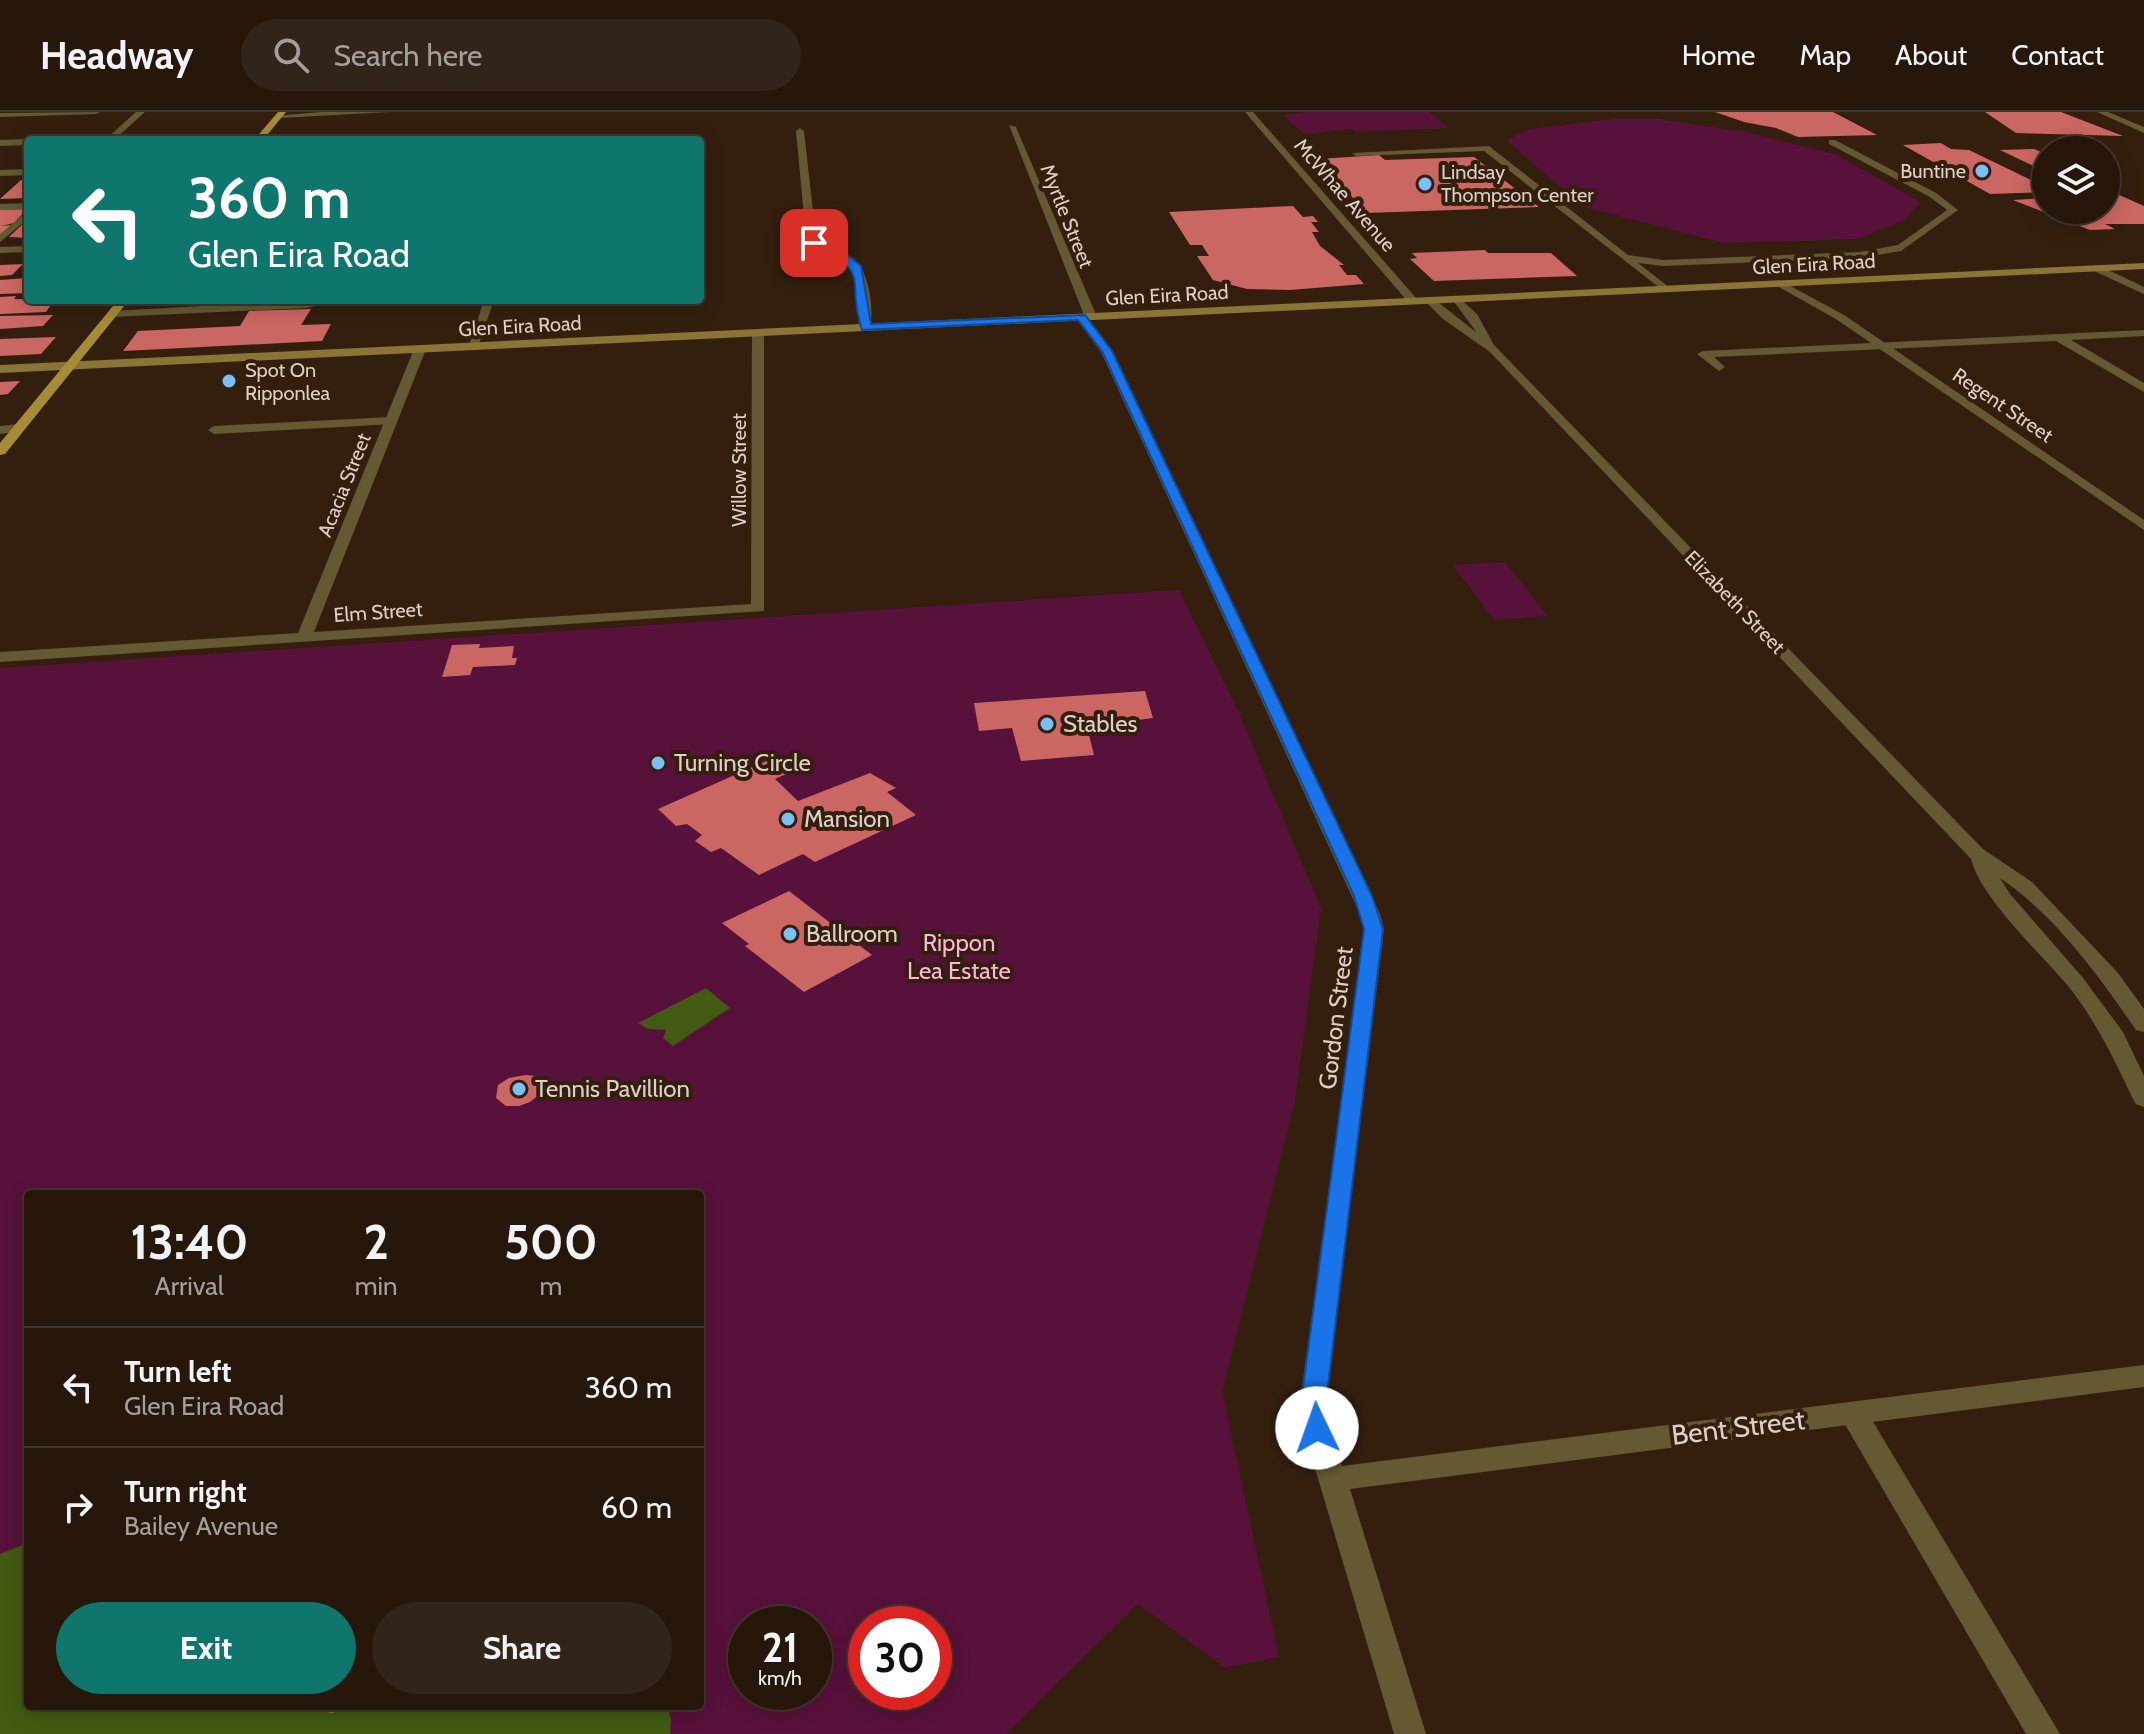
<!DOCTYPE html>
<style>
:root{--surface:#27170b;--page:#332419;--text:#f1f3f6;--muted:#a49f9d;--line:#43362c;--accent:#0f766e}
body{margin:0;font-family:Cabin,sans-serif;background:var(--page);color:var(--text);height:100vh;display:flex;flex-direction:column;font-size:30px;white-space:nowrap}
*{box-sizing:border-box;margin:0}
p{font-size:26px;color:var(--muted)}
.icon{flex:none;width:44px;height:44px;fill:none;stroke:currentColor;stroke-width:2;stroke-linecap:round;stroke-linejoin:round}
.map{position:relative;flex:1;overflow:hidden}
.drawer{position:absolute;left:24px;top:1078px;width:680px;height:520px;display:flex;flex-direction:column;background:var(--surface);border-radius:8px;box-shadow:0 4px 20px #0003,0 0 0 2px var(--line)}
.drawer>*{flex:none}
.guide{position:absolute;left:24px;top:24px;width:680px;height:168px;border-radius:8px;box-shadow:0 4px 20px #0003,0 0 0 2px var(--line);background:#0f766e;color:#fff;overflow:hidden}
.fabs{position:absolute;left:2032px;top:24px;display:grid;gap:16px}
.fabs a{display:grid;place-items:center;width:88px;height:88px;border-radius:50%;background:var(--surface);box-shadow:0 4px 20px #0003,0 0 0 2px var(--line);font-size:40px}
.speed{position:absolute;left:728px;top:1494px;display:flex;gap:16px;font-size:40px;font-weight:700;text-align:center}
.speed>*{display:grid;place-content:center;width:104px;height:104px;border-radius:50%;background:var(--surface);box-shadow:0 4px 20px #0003,0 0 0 2px var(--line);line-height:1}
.speed small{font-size:20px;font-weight:400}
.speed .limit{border:12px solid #d22;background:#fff;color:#111}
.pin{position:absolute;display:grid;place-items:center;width:68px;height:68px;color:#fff;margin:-34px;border-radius:16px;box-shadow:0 4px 12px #0006}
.me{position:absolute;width:88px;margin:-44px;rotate:357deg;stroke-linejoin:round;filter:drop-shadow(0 0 6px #0008)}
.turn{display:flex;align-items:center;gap:28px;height:168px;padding:0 32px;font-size:36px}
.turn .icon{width:104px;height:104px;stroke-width:2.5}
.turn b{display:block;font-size:56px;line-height:68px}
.eta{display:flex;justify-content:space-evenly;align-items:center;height:136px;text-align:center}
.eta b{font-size:48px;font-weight:700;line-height:56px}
.primary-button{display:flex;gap:16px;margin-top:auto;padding:16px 32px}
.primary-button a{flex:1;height:92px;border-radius:48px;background:var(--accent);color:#fff;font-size:32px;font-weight:700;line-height:92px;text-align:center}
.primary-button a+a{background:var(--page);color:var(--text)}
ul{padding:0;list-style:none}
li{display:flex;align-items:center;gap:24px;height:120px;padding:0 32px;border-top:2px solid var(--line)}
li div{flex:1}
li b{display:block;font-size:30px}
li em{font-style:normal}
header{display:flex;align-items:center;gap:48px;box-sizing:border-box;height:112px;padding:0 40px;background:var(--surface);border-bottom:2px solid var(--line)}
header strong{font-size:38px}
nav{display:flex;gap:44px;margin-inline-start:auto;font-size:28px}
.search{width:560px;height:72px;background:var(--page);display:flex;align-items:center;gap:20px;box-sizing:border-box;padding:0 28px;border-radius:44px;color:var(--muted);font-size:30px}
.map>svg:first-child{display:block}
.green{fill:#58113b;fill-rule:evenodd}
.water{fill:#425a11}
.building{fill:#cb6763}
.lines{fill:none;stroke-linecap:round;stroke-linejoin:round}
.service{fill:#655933;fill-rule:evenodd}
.minor{fill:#655933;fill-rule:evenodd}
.secondary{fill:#897636;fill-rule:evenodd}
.primary{fill:#a58c36;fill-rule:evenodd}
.route{fill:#1a73e8;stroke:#114b97;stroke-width:2}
.poi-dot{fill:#7bbef8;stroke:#341f0f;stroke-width:3}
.labels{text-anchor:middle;stroke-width:8;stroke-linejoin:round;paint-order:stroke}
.far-poi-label{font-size:20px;fill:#ded0c6;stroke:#341f0f;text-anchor:start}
.far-street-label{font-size:20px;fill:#ded0c6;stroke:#341f0f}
.poi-label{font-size:24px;fill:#ded0c6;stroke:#341f0f;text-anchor:start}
.park-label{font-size:24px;fill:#feb5d7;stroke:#341f0f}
.street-label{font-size:24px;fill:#ded0c6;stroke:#341f0f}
.near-street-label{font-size:28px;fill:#ded0c6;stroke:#341f0f}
</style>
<header>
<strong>Headway</strong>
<div class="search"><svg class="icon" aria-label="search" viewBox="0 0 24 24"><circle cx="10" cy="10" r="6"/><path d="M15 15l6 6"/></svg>Search here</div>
<nav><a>Home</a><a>Map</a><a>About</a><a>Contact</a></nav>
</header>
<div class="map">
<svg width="2144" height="1622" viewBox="0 0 2144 1622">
<rect width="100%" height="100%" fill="#341f0f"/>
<path class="green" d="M 1306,0 L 1430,0 L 1448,16 L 1355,20 L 1353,17 L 1304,22 L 1283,3 Z
M 1615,7 L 1660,7 L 1746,20 L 1835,42 L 1920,90 L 1904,108 L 1857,127 L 1724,131 L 1584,95 L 1506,28 L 1529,17 Z
M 1505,450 L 1548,504 L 1494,508 L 1453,453 Z
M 1179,478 L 1239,601 L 1321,797 L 1295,987 L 1222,1279 L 1279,1545 L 1225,1556 L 1138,1492 L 1006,1622 L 0,1622 L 0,556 ZM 28,1082 L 700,1082 L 700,1594 L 28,1594 ZM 746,1512 L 814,1512 L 814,1580 L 746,1580 ZM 866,1512 L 934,1512 L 934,1580 L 866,1580 Z"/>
<path class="water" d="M 706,876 L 730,896 L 673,934 L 663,926 L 666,918 L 648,917 L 638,911 Z
M 28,1431 L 28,1594 L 667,1594 L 671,1608 L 670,1622 L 0,1622 L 0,1442 Z"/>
<path class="building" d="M 1715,0 L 1833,0 L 1877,23 L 1798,25 L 1776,16 L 1744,10 Z
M 1985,0 L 2061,0 L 2123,24 L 2016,21 Z
M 1941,31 L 1951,37 L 1969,38 L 2031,68 L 2046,67 L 2046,80 L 1990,82 L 1903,33 Z
M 2034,37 L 2046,42 L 2046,60 L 2000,38 Z
M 1379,43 L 1385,48 L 1474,45 L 1539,95 L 1366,101 L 1319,47 Z
M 21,68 L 28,68 L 28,86 L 0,87 Z
M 2106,82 L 2117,82 L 2144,94 L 2144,112 L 2105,112 L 2115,117 L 2090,118 L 2013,88 L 2046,86 L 2046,98 L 2106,98 Z
M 1293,94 L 1303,105 L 1313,104 L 1318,110 L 1311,110 L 1319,120 L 1312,120 L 1320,134 L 1344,153 L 1339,153 L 1347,163 L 1356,163 L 1364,172 L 1290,178 L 1247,177 L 1213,168 L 1197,144 L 1209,144 L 1202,133 L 1190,133 L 1169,100 Z
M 27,97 L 14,111 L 1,114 L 12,113 L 0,125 L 0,98 Z
M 28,109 L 28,126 L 9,125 L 25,110 Z
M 1485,138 L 1488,141 L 1551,141 L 1577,164 L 1434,169 L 1410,147 L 1417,146 L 1412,141 Z
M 23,152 L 12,163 L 0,164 L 0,153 Z
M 28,166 L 28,181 L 0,182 L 0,168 Z
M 16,184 L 14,187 L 54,188 L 46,200 L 0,202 L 0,185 Z
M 311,197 L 301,213 L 331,212 L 322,229 L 123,239 L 138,219 L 240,214 L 249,199 Z
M 53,203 L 43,214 L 0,217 L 0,204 Z
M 56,225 L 41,242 L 0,244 L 0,227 Z
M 20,269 L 8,282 L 0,283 L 0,270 Z
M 480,532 L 479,536 L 514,534 L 512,546 L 517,546 L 515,553 L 473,555 L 470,563 L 442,565 L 452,533 Z
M 1145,579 L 1153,606 L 1087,615 L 1094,643 L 1021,649 L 1012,616 L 979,619 L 974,591 Z
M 773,646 L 793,659 L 775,667 L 798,689 L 870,661 L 896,676 L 887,680 L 916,703 L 815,750 L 803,742 L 759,763 L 721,736 L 711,740 L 695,729 L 702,723 L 687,712 L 676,714 L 658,697 Z
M 789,779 L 872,843 L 804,880 L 745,834 L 749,832 L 722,811 Z
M 526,963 L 536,964 L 543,974 L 540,982 L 530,990 L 519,994 L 506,994 L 496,986 L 498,973 L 509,966 Z
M 292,1594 L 337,1594 L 333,1601 Z"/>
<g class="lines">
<path class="service" d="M 136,0 L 145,0 L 114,28 L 105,28 Z
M 28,27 L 28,33 L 0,34 L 0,28 Z
M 1829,28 L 1835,28 L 1936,81 L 1958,98 L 1901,139 L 1860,146 L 1663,154 L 1638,151 L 1669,175 L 1669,179 L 1665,180 L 1484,39 L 1356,44 L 1352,41 L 1489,34 L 1628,143 L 1663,148 L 1860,140 L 1898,133 L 1947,98 L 1930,85 L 1829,32 Z
M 28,91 L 28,97 L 0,98 L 0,92 Z
M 28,99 L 28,107 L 0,130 L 0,122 Z
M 308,188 L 344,188 L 306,196 L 112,205 L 106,202 L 112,199 Z
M 2144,218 L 2144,224 L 2071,228 L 2144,271 L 2144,280 L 2056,229 L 1714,245 L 1725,255 L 1719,259 L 1697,242 L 1703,239 Z
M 391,305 L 397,309 L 395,312 L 214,322 L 208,318 L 214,314 Z
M 19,312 L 24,313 L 24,319 L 0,322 L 0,314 Z
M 1853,1290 L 1863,1293 L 2060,1622 L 2026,1622 L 1843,1309 L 1839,1301 L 1843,1293 Z"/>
<path class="minor" d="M 100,0 L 96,2 L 0,5 L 0,1 Z
M 321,0 L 390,0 L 279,6 L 275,4 Z
M 1245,0 L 1253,0 L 1417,187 L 1417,191 L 1409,191 Z
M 2097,0 L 2108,0 L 2144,15 L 2144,21 Z
M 1009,13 L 1016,15 L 1097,205 L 1089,208 L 1113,239 L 1380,802 L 1384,817 L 1327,1283 L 1331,1316 L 1342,1354 L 2144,1253 L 2144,1275 L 1350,1377 L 1426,1622 L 1394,1622 L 1303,1316 L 1301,1283 L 1364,817 L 1360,802 L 1101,240 L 1075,205 L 1084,203 Z
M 800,16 L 804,19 L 816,126 C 826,136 838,137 850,144 C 870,156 874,198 870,217 L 860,215 C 858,193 862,157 838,146 C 825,141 815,138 806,126 L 796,19 Z
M 28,57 L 28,63 L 0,64 L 0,58 Z
M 28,134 L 28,140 L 0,141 L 0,135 Z
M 2094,155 L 2102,155 L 2144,175 L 2144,182 L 2094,159 Z
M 1781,169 L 1844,203 L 2144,408 L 2144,418 L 1836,207 L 1777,174 L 1776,172 Z
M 1457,184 L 1477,202 L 1494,233 L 1983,737 L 2032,770 L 2118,861 L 2144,897 L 2144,920 L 2136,918 C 2099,864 2056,804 2000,766 L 2010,782 L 2083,866 L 2123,920 L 2144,964 L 2144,995 L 2136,992 L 2133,987 C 2114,947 2096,909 2068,874 C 2041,842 1980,785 1971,747 L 1490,240 L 1443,207 L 1425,189 L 1434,187 L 1477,221 L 1452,187 Z
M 484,188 L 494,188 L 478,235 L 468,237 Z
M 758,218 L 764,221 L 764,499 L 0,550 L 0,540 L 298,521 L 414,237 L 420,234 L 426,237 L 314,520 L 751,492 L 752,221 Z"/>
<path class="secondary" d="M 2144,151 L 2144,157 L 0,261 L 0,253 Z"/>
<path class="primary" d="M 278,0 L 286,0 L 263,28 L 254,28 Z
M 118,188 L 129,188 L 5,342 L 0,343 L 0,331 Z"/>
</g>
<path class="route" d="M 811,129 L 850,145 L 861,154 L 871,212 L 1085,203 L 1112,239 L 1372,784 L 1383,817 L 1327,1283 L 1330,1316 L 1326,1323 L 1317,1326 L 1309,1323 L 1305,1316 L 1302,1283 L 1364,817 L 1354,784 L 1102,239 L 1078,208 L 862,218 C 844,163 876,163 811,133 Z"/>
<g class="poi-dot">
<circle cx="1982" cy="59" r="8"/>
<circle cx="1425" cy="72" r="8"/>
<circle cx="229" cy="269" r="8"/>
<circle cx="1047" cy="612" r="8"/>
<circle cx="658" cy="651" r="8"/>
<circle cx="788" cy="707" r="8"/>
<circle cx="790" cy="822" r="8"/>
<circle cx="519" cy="977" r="8"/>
</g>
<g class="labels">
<g class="far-poi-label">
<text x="1966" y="66" text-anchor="end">Buntine</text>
<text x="1441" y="67">Lindsay<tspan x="1441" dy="23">Thompson Center</tspan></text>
<text x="245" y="265">Spot On<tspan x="245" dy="23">Ripponlea</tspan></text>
</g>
<g class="far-street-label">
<text transform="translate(1345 83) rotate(49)" y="7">McWhae Avenue</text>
<text transform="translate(1067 104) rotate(68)" y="7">Myrtle Street</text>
<text transform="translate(1814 152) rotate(-3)" y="7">Glen Eira Road</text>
<text transform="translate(1167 183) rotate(-3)" y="7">Glen Eira Road</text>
<text transform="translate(520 214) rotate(-3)" y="7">Glen Eira Road</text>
<text transform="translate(2003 293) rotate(34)" y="7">Regent Street</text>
<text transform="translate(739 358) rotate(-90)" y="7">Willow Street</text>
<text transform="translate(344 373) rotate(-68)" y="7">Acacia Street</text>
<text transform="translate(1735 490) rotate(46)" y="7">Elizabeth Street</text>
<text transform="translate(378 500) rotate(-4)" y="7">Elm Street</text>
</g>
<g class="poi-label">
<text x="1063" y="620">Stables</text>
<text x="674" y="659">Turning Circle</text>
<text x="804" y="715">Mansion</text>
<text x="806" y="830">Ballroom</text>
<text x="535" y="985">Tennis Pavillion</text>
</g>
<g class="park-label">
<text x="959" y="839">Rippon<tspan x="959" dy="28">Lea Estate</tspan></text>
</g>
<g class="street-label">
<text transform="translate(1336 906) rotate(-83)" y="8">Gordon Street</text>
</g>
<g class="near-street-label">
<text transform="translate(1738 1315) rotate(-7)" y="10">Bent Street</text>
</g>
</g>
</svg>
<div class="fabs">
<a><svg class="icon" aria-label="layers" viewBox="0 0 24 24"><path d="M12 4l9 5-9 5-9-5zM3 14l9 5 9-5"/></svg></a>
</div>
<div class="speed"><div>21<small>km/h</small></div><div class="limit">30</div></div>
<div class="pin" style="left:814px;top:131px;background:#d93025"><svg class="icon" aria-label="arrive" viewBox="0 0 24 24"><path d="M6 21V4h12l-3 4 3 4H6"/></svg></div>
<svg class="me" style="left:1317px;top:1316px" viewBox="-20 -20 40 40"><circle r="19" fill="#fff"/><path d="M0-13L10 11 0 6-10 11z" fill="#1a73e8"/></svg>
<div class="guide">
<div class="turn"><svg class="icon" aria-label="left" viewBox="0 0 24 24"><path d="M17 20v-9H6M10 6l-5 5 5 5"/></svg><div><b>360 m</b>Glen Eira Road</div></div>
</div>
<section class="drawer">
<div class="eta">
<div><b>13:40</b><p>Arrival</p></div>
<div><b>2</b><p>min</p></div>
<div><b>500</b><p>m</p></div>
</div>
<ul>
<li><svg class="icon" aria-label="left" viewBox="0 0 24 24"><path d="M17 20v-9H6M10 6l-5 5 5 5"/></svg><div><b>Turn left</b><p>Glen Eira Road</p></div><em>360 m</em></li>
<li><svg class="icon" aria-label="right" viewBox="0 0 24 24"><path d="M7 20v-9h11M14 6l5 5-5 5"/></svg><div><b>Turn right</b><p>Bailey Avenue</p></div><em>60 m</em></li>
</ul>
<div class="primary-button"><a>Exit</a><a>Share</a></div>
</section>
</div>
